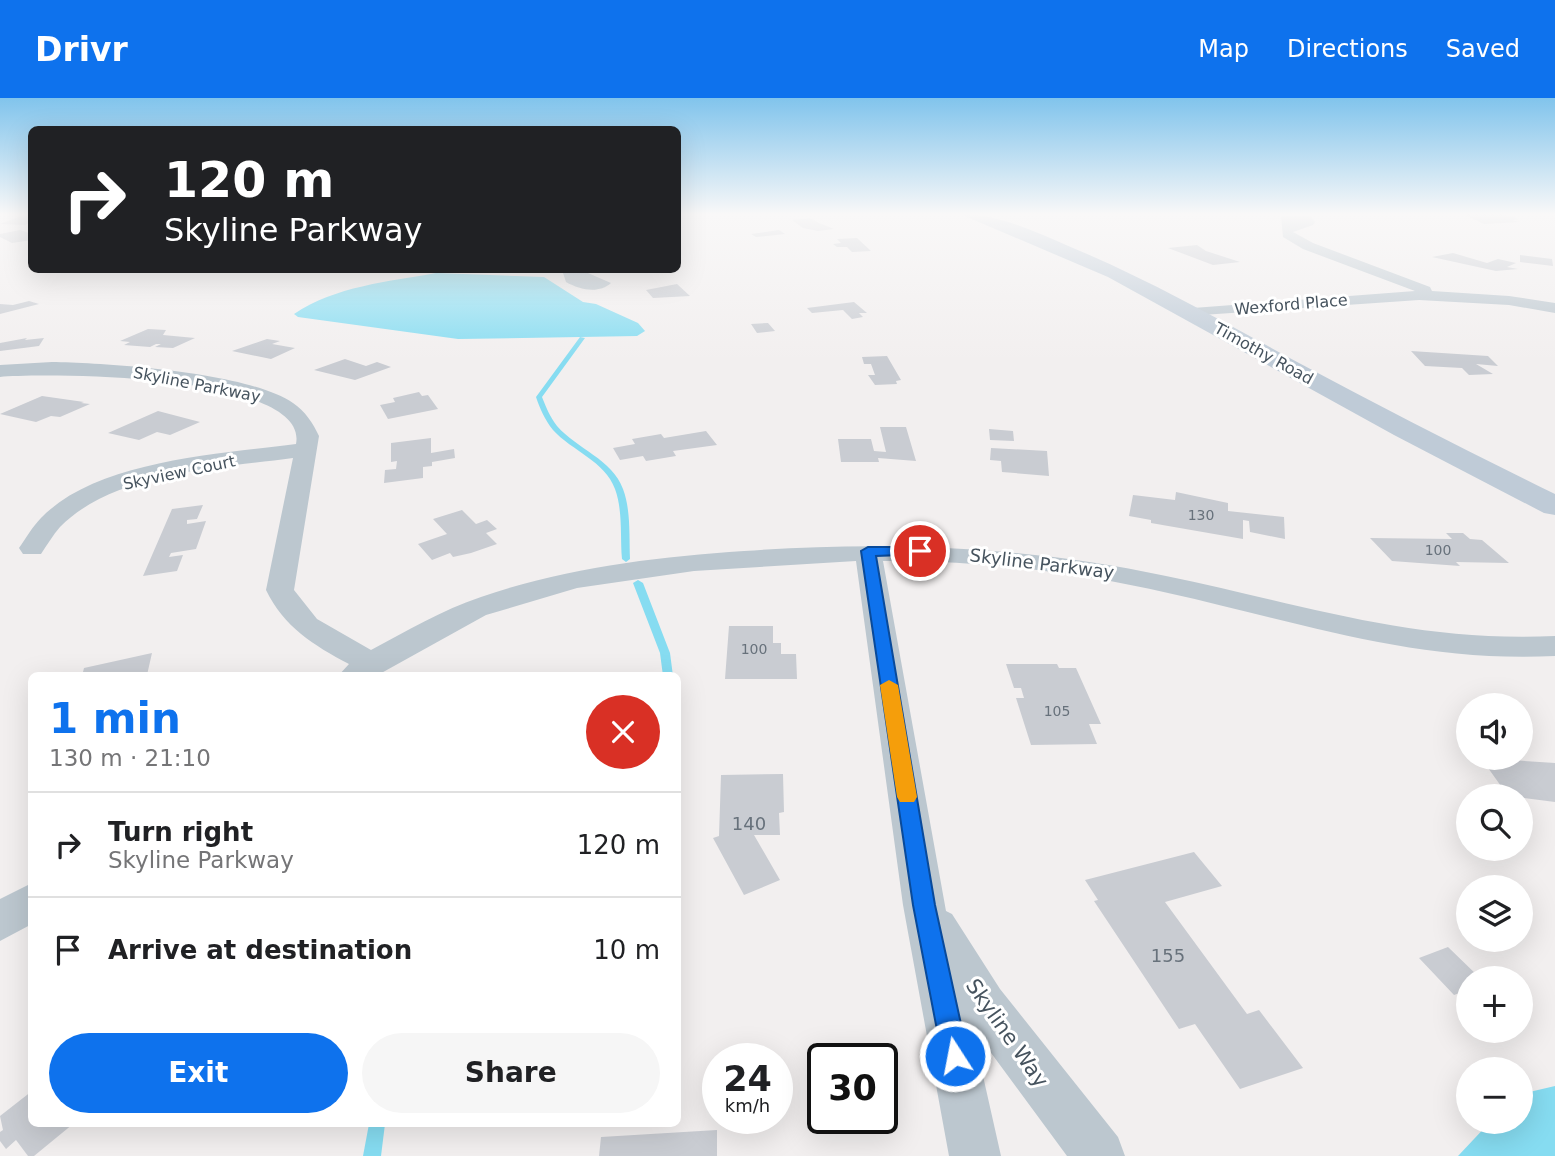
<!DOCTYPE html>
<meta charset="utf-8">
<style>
:root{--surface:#fff;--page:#f6f6f6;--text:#202124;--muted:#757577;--line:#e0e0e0;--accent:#0e72ed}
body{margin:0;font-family:"DejaVu Sans",sans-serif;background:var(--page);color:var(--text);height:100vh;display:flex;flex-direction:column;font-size:26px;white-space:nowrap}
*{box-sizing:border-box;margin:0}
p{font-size:23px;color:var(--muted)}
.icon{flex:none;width:38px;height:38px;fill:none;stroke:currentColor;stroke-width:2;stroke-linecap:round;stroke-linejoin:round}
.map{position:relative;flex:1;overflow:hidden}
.details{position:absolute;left:28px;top:574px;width:653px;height:455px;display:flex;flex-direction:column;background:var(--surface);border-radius:10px;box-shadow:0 7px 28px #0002}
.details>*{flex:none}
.hud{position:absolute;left:28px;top:28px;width:653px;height:147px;border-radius:10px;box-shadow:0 7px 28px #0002;background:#202124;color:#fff;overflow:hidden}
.buttons{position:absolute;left:1456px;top:595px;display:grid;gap:14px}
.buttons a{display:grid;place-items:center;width:77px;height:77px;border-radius:50%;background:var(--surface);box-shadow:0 7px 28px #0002;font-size:35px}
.speed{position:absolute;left:702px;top:945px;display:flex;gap:14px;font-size:35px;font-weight:700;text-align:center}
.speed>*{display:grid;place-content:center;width:91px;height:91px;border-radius:50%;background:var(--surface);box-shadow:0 7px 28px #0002;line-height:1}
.speed small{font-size:18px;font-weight:400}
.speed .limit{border:4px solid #111;border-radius:10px;background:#fff;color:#111}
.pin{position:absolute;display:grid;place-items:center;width:60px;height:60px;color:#fff;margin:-30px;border:4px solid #fff;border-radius:50%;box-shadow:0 2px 7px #0007}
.me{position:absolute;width:77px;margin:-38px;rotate:349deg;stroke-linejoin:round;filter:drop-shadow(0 0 5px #0008)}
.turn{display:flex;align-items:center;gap:24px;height:147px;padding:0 21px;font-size:32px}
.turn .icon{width:91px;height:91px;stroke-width:2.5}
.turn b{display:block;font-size:49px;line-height:60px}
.round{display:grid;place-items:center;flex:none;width:74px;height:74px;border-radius:37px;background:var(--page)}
.summary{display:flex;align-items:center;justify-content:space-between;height:119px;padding:0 21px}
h1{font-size:42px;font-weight:700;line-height:52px;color:var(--accent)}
.button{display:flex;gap:14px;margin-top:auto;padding:14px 21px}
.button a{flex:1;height:80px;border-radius:42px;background:var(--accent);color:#fff;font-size:28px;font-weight:700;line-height:80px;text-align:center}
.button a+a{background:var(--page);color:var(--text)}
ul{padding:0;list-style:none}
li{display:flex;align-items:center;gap:21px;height:105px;padding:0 21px;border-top:2px solid var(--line)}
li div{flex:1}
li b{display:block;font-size:26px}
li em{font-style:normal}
header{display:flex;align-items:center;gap:42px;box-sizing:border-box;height:98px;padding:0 35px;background:var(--accent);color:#fff}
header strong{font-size:33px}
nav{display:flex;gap:38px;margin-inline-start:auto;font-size:24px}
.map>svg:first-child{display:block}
.water{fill:#86dcf1}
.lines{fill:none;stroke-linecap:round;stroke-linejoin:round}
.stream{fill:#86dcf1;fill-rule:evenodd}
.building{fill:#c9ccd2}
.street{fill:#bcc7cf;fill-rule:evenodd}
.secondary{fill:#bfcbd7;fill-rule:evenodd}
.route{fill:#0e72ed;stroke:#094a9a;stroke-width:2}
.slow{fill:#f59e0b}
.labels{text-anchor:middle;stroke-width:6;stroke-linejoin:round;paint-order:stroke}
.number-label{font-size:14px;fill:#67717b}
.far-street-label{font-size:16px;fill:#46535e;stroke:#fff}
.street-label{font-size:18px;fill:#46535e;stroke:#fff}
.near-number-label{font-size:18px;fill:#67717b}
.near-street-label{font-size:21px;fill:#46535e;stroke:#fff}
</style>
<header>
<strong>Drivr</strong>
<nav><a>Map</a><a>Directions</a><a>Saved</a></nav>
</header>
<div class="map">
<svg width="1555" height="1058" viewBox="0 0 1555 1058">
<rect width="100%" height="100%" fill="#f2efef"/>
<path class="water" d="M 436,175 L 544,179 L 583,204 L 596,206 L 638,225 L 645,233 L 637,238 L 458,241 L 298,219 L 294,216 C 336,188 387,184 436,175 Z
M 1555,988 L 1555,1058 L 1458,1058 L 1490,1024 L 1521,1024 L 1521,996 Z"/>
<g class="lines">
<path class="stream" d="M 580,239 L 585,240 L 542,299 C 546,309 550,319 557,328 C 577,351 612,361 623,391 C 631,412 629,439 630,461 L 626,464 L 622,461 C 620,439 623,413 615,391 C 605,363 572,353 553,332 C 545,322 540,311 536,299 Z
M 638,482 L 643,485 L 670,555 L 673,578 L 663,578 L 660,555 L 633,485 Z
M 369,1026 L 385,1026 L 381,1058 L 363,1058 Z"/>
</g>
<path class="building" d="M 26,116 L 32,116 L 32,123 L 25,127 L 0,126 Z
M 1463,116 L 1504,116 L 1519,121 L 1512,122 L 1519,124 L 1484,126 Z
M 810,120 L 819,125 L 834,131 L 818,133 L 803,130 L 792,122 Z
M 20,132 L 32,136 L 32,142 L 12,145 L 0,139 L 0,136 Z
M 779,132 L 785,136 L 756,139 L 751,136 Z
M 857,140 L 871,153 L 852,154 L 847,149 L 837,149 L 833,146 L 841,145 L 837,141 Z
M 1197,147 L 1206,153 L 1240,164 L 1213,167 L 1168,150 Z
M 1453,155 L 1487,165 L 1498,161 L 1516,165 L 1507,169 L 1518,171 L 1496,173 L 1432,159 Z
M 1520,157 L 1552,161 L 1553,168 L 1520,164 Z
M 677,186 L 690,198 L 653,200 L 646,192 Z
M 29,203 L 39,206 L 0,216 L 0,206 L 13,207 Z
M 854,204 L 867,215 L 859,215 L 863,219 L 852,221 L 843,212 L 812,215 L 807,210 Z
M 768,225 L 775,233 L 757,235 L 751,226 Z
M 148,231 L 166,232 L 163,237 L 195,240 L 173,250 L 155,249 L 161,246 L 156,246 L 150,249 L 124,247 L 130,244 L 120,243 Z
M 27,240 L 25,242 L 44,240 L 39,248 L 0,253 L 0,245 Z
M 267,241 L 280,243 L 272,246 L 295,250 L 271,261 L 232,253 Z
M 1411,253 L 1488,258 L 1498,268 L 1476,266 L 1493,276 L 1469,277 L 1462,270 L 1425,268 Z
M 887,258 L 901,282 L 896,283 L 897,286 L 875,287 L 868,277 L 875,277 L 871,266 L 864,266 L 862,259 Z
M 345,261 L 366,268 L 377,264 L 391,269 L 355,282 L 314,272 Z
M 419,294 L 422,298 L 428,297 L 438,311 L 388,321 L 380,307 L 395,304 L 393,300 Z
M 42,298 L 84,304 L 81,305 L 90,306 L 60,319 L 51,318 L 36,324 L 0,316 Z
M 158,313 L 200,324 L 170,337 L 157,334 L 139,342 L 108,335 Z
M 880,329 L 906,329 L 916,363 L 878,360 L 879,364 L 841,364 L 838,341 L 871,341 L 874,353 L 886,354 Z
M 989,331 L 1013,333 L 1014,343 L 990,342 Z
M 706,333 L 717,347 L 673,353 L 676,358 L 646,363 L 643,358 L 620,362 L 613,350 L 635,346 L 632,341 L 661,336 L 664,340 Z
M 431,340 L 431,355 L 454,351 L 455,360 L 432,364 L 432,368 L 423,369 L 423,380 L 384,385 L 385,372 L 396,371 L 397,363 L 391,364 L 391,345 Z
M 991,350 L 1047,353 L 1049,378 L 1002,374 L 1001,363 L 990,362 Z
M 1176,394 L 1228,405 L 1228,413 L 1284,419 L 1285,441 L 1250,434 L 1249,423 L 1243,422 L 1243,441 L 1151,425 L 1151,422 L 1129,418 L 1133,397 L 1175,402 Z
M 203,407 L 197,421 L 187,422 L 187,426 L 206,423 L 196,451 L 171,455 L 169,459 L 183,457 L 177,473 L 143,478 L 172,411 Z
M 462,412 L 476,426 L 487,422 L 497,431 L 486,435 L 497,446 L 471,455 L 453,459 L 450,455 L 432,462 L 418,446 L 447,436 L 433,421 Z
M 1446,435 L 1463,435 L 1470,441 L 1482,442 L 1509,465 L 1456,464 L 1460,468 L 1392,463 L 1370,440 L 1452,441 Z
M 729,528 L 773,528 L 773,545 L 781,545 L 781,556 L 796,556 L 797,581 L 725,581 Z
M 152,555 L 147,577 L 71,578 L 83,574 L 84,570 Z
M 1006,566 L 1057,566 L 1059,570 L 1076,570 L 1101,626 L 1089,626 L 1097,646 L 1031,647 L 1016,600 L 1024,600 L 1021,590 L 1014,590 Z
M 1481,660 L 1555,665 L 1555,704 L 1508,698 Z
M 783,676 L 784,714 L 779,715 L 780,737 L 754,737 L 780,782 L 744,797 L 713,740 L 719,738 L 721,677 Z
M 1194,754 L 1222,788 L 1165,804 L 1247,916 L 1259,912 L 1303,970 L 1240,991 L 1195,926 L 1179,931 L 1094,803 L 1098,802 L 1085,782 Z
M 1448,849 L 1480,880 L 1468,880 L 1468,892 L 1454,897 L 1419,860 Z
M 32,993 L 32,1026 L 73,1026 L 34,1058 L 28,1058 L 16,1042 L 6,1051 L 0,1043 L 0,1034 L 3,1032 L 0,1018 Z
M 717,1032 L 717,1058 L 599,1058 L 601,1039 Z"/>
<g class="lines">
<path class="street" d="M 1281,118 L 1310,118 L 1315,124 L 1313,127 L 1293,134 L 1313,145 L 1430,189 L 1432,193 L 1509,198 L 1555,205 L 1555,215 L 1509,207 L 1419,202 L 1187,218 L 1185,215 L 1193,210 L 1415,193 L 1303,151 L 1283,139 Z
M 562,172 L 581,172 L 611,185 C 599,196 580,192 566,184 Z
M 52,264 C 108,265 248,274 293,305 C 305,313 313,325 319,338 L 294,492 L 317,521 L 371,552 C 407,533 442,512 481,499 C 565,470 655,459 744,453 C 886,443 1026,448 1166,478 C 1302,506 1413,545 1555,538 L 1555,558 C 1414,565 1303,525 1168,495 C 1075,474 979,462 883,463 L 946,813 L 952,816 L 1000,891 L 1118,1039 L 1125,1058 L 1067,1058 L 972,929 L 1001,1058 L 949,1058 L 903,807 L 856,463 L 694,473 L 577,490 L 486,517 L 376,578 L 338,578 L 349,566 C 313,547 284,529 266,492 L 293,360 C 220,370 114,374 60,429 C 53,437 47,447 41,456 L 23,456 L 19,450 C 26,440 33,428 41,420 C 97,362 220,356 296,346 C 310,275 44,275 0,279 L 0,267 Z
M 32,785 L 32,826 L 0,843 L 0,801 Z"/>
<path class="secondary" d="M 960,116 C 997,116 1032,132 1066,147 C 1146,180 1222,223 1299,265 C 1383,310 1469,354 1555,396 L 1555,417 L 1544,415 L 1394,337 L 1108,179 Z"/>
</g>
<linearGradient id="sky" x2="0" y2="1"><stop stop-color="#81c4ec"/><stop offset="0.44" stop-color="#f9f8f8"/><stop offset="1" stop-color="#f9f8f8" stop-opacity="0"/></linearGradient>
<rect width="1555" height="264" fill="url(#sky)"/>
<path class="route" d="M 920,449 L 928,453 L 926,456 L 876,458 L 935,807 L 968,958 L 964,967 L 955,971 L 946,967 L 942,958 L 913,807 L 861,453 L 868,449 Z"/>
<path class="slow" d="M 889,582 L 898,587 L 917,699 L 914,704 L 900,704 L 897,699 L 880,587 Z"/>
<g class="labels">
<g class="number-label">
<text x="1201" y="422">130</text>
<text x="1438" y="457">100</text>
<text x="754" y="556">100</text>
<text x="1057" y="618">105</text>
</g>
<g class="far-street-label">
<text transform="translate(1291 206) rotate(-5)" y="6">Wexford Place</text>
<text transform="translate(1264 255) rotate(29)" y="6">Timothy Road</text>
<text transform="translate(197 286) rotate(11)" y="6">Skyline Parkway</text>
<text transform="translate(179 374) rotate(-12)" y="6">Skyview Court</text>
</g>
<g class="street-label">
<text transform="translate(1042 466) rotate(7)" y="6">Skyline Parkway</text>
</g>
<g class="near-number-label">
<text x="749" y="732">140</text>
<text x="1168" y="864">155</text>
</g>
<g class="near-street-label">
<text transform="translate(1007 935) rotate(55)" y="7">Skyline Way</text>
</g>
</g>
</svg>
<div class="buttons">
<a><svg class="icon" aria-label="sound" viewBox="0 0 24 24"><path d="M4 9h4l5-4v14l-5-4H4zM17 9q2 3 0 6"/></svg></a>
<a><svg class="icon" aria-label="search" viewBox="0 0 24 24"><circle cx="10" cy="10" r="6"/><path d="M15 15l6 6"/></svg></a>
<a><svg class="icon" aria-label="layers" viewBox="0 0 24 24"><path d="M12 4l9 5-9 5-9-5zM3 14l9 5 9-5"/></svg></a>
<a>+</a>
<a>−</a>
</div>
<div class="speed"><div>24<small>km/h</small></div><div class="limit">30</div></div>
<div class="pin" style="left:920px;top:453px;background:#d93025"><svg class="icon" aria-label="arrive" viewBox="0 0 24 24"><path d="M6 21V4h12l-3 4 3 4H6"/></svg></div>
<svg class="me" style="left:955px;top:958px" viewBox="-20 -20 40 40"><circle r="17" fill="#0e72ed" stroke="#fff" stroke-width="3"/><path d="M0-11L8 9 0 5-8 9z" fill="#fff"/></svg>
<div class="hud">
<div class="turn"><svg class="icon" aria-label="right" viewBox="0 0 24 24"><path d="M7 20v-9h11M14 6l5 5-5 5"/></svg><div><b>120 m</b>Skyline Parkway</div></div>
</div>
<section class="details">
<div class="summary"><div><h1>1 min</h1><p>130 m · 21:10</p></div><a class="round" style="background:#d93025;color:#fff"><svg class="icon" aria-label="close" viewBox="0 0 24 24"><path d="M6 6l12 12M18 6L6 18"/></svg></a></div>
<ul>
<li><svg class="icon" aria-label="right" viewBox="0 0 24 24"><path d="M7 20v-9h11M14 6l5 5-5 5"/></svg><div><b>Turn right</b><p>Skyline Parkway</p></div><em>120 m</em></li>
<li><svg class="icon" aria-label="arrive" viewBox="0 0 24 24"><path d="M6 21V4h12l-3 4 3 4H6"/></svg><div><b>Arrive at destination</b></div><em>10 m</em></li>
</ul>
<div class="button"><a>Exit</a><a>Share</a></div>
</section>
</div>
